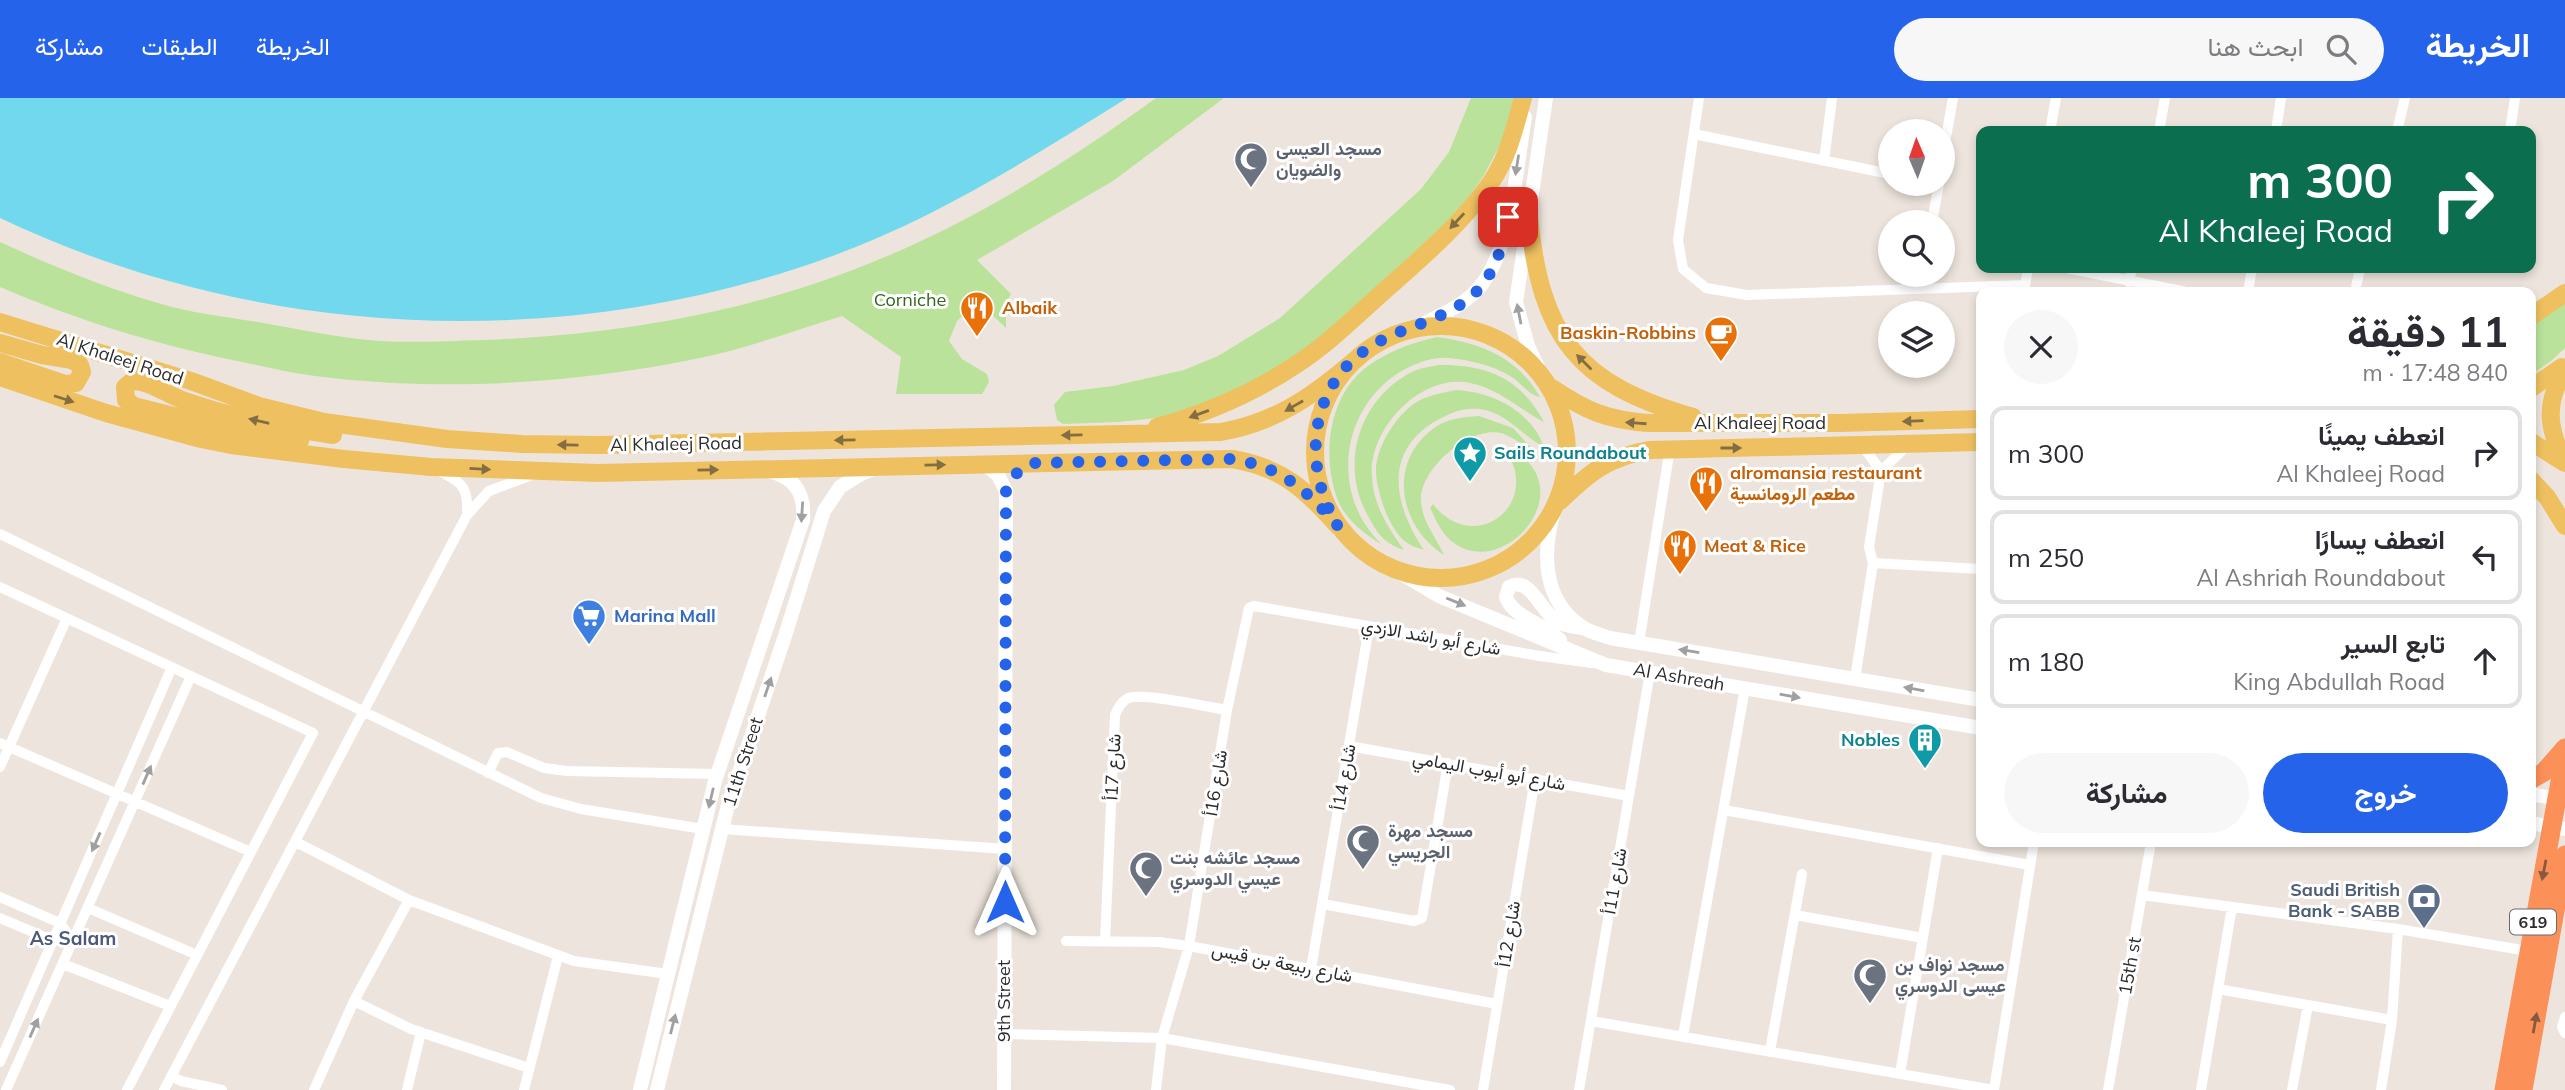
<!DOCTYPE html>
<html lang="ar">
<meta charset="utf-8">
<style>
:root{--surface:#fff;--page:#f7f7f7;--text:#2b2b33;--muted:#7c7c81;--line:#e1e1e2;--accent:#2563eb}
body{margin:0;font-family:Mulish,Vazirmatn,sans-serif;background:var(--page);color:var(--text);direction:rtl;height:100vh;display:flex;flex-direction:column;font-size:26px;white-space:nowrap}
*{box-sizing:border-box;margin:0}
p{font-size:23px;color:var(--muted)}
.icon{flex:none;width:38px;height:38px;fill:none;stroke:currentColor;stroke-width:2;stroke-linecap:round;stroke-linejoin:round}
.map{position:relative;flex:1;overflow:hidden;direction:ltr}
.drawer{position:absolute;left:1976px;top:189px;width:560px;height:560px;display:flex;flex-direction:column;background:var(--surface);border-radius:14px;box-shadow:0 4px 10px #0003;direction:rtl}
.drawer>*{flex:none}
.hud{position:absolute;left:1976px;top:28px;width:560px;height:147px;border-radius:14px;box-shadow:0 4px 10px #0003;direction:rtl;background:#0b6e4f;color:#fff;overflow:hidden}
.needle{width:46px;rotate:358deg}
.buttons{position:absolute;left:1878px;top:21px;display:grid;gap:14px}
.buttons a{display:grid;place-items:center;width:77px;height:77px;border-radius:50%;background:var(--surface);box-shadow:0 4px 10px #0003;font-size:35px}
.pin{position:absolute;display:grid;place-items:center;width:60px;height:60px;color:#fff;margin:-30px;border-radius:14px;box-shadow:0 4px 10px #0006}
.me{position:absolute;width:77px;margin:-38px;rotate:0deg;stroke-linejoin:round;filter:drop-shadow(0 0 5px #0008)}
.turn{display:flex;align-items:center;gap:24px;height:147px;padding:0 28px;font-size:32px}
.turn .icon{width:91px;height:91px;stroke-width:2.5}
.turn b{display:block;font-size:49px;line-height:60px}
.round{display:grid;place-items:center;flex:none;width:74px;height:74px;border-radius:37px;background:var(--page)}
.head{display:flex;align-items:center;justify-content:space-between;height:119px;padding:0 28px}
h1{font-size:42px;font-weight:700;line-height:52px}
.action{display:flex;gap:14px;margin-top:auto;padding:14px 28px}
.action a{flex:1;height:80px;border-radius:42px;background:var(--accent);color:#fff;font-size:28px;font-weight:700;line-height:80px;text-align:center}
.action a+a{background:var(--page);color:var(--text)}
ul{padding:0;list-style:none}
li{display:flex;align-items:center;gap:21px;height:94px;margin:0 14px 10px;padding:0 14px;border:4px solid var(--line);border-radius:14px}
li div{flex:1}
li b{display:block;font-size:26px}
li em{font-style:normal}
header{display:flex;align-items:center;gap:42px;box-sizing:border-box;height:98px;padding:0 35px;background:var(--accent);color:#fff}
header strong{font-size:33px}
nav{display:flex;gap:38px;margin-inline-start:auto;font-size:24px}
.search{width:490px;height:63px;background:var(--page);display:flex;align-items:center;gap:18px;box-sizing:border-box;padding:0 24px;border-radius:38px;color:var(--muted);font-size:26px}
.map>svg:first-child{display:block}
.green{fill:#bae29b}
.water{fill:#72d8ed}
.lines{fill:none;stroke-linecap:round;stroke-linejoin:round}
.minor{stroke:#fff;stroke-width:10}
.tertiary{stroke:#fff;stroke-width:14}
.primary{stroke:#efc060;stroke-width:18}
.motorway{stroke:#fc9059;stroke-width:19}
.oneway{fill:#a0a0a0}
.oneway2{fill:#836e43}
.oneway3{fill:#895840}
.route{stroke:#2563eb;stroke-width:12;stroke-dasharray:0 21.6}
.labels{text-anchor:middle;stroke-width:6;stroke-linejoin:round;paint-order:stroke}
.shield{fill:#fff;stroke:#6b6b6b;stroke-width:2}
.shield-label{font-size:16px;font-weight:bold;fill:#2b2b2b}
.worship-label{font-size:18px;font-weight:bold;fill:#5b616d;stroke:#fff;text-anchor:start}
.park-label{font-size:18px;fill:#32681b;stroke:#fff}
.food-label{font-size:18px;font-weight:bold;fill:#c56008;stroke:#fff;text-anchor:start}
.street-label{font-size:18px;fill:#2b2b2b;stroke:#fff}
.culture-label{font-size:18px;font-weight:bold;fill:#0d838f;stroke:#fff;text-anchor:start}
.shop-label{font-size:18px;font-weight:bold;fill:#366cbe;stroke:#fff;text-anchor:start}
.service-label{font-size:18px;font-weight:bold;fill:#4e5e75;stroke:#fff;text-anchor:end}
.neighbourhood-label{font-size:19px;font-weight:bold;fill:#4c597b;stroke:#fff}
</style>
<header>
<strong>الخريطة</strong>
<div class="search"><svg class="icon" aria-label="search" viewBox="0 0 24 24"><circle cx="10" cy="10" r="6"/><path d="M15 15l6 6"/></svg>ابحث هنا</div>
<nav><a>الخريطة</a><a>الطبقات</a><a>مشاركة</a></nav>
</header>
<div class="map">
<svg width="2565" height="992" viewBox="0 0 2565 992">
<rect width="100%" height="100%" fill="#ede5dd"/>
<path class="green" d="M 1156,0 L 1224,0 L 1113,83 L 977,162 L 1011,196 L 1006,204 L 1006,230 L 988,213 L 969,212 L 957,223 L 949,243 L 962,261 L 987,276 L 989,284 L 982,296 L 896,296 L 901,259 L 842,218 C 793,233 745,251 695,261 C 573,286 439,294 315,278 C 291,275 266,269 242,264 C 158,247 79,223 0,189 L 0,144 C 52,168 106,190 161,206 C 192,215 226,219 258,224 C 298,231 339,240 379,243 C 414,245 449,243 484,242 C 614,237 741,216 863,168 C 968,127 1065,66 1156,0 Z
M 1471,0 L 1516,0 L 1502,43 L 1484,77 L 1462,109 L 1438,136 L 1313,248 L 1286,266 L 1206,307 L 1157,320 L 1118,324 L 1063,326 L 1057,322 L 1054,307 L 1065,294 L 1113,288 L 1184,272 L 1218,258 L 1280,220 L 1421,91 L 1449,54 Z
M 2565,201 L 2565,250 L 2551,263 L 2531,277 L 2530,226 Z
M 1437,239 C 1481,245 1517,259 1540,299 C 1527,296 1521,284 1510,278 C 1492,267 1469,262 1449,260 C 1431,258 1408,268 1394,278 C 1352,308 1337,363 1357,411 C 1362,424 1372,436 1381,446 C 1364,436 1344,420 1337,400 C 1322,358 1328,301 1364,271 C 1386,254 1410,245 1437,239 Z
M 1438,267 C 1486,266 1521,280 1544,324 C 1517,310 1495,287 1463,284 C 1416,280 1368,334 1372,379 C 1373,406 1388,430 1404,452 C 1383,445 1377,435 1367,416 C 1339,365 1360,300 1412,274 C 1419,270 1430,269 1438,267 Z
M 1456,292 C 1493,294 1531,313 1544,349 C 1522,338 1508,315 1480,311 C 1462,309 1448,316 1434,324 C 1382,356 1395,409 1424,452 C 1420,450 1413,449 1409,446 C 1389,435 1375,390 1376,369 C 1378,346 1397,317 1415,305 C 1427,297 1443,295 1456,292 Z
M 1479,318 L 1513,330 L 1544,364 C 1532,354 1519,342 1504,336 C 1472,325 1419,371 1421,403 C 1422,424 1436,439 1444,457 C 1397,427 1387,361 1437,328 C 1450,320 1465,319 1479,318 Z
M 1500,346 C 1591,382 1507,484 1454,445 C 1442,437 1436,422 1430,410 L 1433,406 C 1468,452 1528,419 1514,369 C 1511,361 1505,353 1500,346 Z"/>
<path class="water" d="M 0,0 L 1127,0 C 1031,60 933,122 827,160 C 560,256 256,242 0,120 Z"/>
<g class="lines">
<path class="minor" d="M 1699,0 L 1678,142 L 1683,171 L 1706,190 L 1747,197 L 2025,187
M 2050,33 L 2056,0
M 2159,33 L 2165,0
M 2276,33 L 2281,0
M 2397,33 L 2405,0
M 2510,33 L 2515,0
M 1694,36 L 1890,76
M 1942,62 L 1953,0
M 1824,63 L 1832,0
M 1932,124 L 1939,86
M 2066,170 L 2187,194
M 2129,184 L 2132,170
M 1921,191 L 1924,177
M 2024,194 L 2028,170
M 2248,194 L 2252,170
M 2355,194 L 2360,170
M 1862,347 L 1881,373
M 437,372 C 462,384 469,389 467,417
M 0,436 L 541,700 L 581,711 L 703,731
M 1873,465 L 1869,449 L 1881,373 L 1909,346
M 0,489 L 313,635 L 127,992
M 1639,545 L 1670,350
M 1855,581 L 1873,465 L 1981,471
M 0,645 L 251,754
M 1349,648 L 1629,698
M 0,669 L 67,520
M 488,675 L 498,655 L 507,654 L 544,670 L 567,673 L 717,676
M 1724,712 L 2030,767
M 722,731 L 1006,751
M 296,744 L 409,802 L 574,863 L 668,876
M 2142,797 L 2398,831 L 2528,853
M 0,799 L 60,825 L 73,843
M 1323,806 L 1414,823 L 1422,820 L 1448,665
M 88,810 L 197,857
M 1795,817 L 1923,840
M 0,820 L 52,842 L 73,843
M 1066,843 L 1159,844 L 1189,848 L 1497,906
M 1105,843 L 1115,617 C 1118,610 1121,604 1128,600 C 1143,594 1208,609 1227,612
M 63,866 L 170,908
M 1311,871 L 1369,529
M 2218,891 L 2392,922
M 354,903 L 411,931 L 529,970
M 2565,919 L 2562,929 L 2565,935
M 1591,923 L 1994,992
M 1004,936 L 1162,940 L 1450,992
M 1683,938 L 1745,590
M 1770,953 L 1802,776
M 0,964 L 172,569
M 1900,976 L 1938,750
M 171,978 L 181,983 L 222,992
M 6,992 L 191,578
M 164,992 L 467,417 L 489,393 L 532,377
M 314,992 L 354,903 L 409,802
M 407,992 L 421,934
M 524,992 L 558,858
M 1156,992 L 1162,940 L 1189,848 L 1227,612 L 1249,510 L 1254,508 L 1540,558 L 1592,565
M 1483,992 L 1535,681
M 1579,992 L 1650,574
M 1994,992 L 2034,744
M 2108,992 L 2151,744
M 2201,992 L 2232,809
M 2292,992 L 2308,907
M 2381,992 L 2392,922 L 2398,831"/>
<path class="tertiary" d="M 1417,229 C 1436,219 1457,211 1473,196 C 1512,161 1516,69 1525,19
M 1543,280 L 1528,248 L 1516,204 L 1546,0
M 984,366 L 998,377 L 1006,393 L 1004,992
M 1554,413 C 1542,455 1542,504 1584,530 C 1592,535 1602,537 1610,540 L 1981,602
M 1395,472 L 1439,498 L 1606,567 L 1981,630
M 1560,542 C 1546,526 1513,520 1506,499 L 1509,489 C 1529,477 1540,511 1554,521 C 1562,527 1571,528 1581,530
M 2530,696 L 2564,702
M 2530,725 L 2565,731
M 640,992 L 715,683 L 803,422 C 805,396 796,380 769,373
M 657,992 L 728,707 L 785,538 L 824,413 L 840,389 L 861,376 L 874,371"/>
<path class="primary" d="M 1529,119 C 1541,239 1577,286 1693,319
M 2530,219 L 2565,195
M 0,224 L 191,283 L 259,308 L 324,324 L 447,341 L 522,346 L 599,347 L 1221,334 C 1273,325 1310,300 1349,267
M1315 354a126 126 0 1 1 252 0a126 126 0 1 1-252 0Z
M 0,245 L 42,257 L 72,262 L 80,267 L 82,274 L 76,285 L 65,286 L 0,264
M 2565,272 C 2544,306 2548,331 2565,365
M 0,279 L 106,315 L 201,341 L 231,347 L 344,361 L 431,369 L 598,375 L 1232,361 C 1282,369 1306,392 1338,428
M 1552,290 C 1586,313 1607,322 1649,325 L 1840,325 L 1981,321
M 2530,291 L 2562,269
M 1157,329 C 1207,315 1254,295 1297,266 C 1331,244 1360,214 1391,187 C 1426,156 1464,123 1491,84 C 1508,60 1515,28 1523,0
M 300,343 L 217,329 L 134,308 L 126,302 L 125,289 L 132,283 C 150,282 170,299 188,304 C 234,320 285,330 333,337
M 2530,343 L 2563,364
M 2530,381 L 2547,399 L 2565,428
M 1560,403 C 1590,374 1608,359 1650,352 L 1981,344"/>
<path class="motorway" d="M 2530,682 L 2544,674 L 2565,650
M 2504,992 L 2565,656
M 2523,992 L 2565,757"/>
</g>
<defs><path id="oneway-solid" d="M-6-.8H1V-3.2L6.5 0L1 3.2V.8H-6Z" transform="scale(1.75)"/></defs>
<g class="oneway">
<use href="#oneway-solid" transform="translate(1517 67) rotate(99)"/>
<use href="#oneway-solid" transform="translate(1519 216) rotate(-101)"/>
<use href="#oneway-solid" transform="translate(802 414) rotate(94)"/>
<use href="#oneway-solid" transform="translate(1456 504) rotate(22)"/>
<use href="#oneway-solid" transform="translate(1689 553) rotate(-171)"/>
<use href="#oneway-solid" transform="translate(768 589) rotate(-71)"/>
<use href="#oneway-solid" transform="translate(1914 591) rotate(-170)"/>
<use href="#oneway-solid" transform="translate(1790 598) rotate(10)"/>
<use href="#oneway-solid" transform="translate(147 677) rotate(-66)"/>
<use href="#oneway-solid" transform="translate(711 700) rotate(103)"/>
<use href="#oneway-solid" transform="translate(96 744) rotate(114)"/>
<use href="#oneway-solid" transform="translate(673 926) rotate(-76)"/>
<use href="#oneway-solid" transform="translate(34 930) rotate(-66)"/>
</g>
<g class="oneway2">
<use href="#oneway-solid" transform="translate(1457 123) rotate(133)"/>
<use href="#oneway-solid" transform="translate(1584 264) rotate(-135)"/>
<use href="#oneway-solid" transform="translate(64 301) rotate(18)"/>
<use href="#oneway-solid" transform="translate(1294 308) rotate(150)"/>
<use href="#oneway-solid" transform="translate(1199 316) rotate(160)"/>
<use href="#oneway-solid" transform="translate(259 323) rotate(-167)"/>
<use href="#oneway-solid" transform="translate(1913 323) rotate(178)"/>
<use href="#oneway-solid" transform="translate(1636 325) rotate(-176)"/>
<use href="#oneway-solid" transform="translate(1072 337) rotate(179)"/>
<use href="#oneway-solid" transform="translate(845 342) rotate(179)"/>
<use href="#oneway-solid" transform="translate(568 347) rotate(-179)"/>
<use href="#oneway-solid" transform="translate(1731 350)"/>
<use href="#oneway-solid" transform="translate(935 367) rotate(-1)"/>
<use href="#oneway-solid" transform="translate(480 371) rotate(3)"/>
<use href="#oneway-solid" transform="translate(708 372) rotate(-1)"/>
</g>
<g class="oneway3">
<use href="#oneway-solid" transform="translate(2544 772) rotate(101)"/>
<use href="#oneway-solid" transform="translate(2535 925) rotate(-80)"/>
</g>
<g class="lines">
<path class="route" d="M 1005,804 L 1006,393 C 1011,379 1019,371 1032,365 L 1232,361 C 1282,369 1306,392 1338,428 C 1301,368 1308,284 1375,246 C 1407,227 1446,222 1474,196 C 1496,175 1503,147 1508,119"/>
</g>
<defs>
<g id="mosque-pin" transform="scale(1.75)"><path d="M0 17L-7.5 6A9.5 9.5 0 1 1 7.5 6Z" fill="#6b7280" stroke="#fff"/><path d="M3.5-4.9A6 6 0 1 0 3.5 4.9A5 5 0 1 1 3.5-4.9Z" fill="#fff"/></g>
<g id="restaurant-pin" transform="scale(1.75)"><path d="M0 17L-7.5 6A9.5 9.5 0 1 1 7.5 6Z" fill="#e8710a" stroke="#fff"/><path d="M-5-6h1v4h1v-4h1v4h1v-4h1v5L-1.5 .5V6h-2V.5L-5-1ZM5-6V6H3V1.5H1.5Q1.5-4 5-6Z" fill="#fff"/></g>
<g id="cafe-pin" transform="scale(1.75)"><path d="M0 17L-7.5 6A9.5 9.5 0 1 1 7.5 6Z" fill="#e8710a" stroke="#fff"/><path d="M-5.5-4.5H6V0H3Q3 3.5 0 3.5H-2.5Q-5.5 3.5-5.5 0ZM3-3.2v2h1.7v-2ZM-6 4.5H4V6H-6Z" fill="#fff"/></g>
<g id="sight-pin" transform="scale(1.75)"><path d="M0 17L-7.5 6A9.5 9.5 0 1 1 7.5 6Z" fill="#0f9aa8" stroke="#fff"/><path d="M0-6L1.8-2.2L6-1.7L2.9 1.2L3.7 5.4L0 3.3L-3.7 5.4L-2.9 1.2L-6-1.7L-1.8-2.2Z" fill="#fff"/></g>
<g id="supermarket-pin" transform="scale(1.75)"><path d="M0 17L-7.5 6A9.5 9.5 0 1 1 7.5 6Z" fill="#3f7fe0" stroke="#fff"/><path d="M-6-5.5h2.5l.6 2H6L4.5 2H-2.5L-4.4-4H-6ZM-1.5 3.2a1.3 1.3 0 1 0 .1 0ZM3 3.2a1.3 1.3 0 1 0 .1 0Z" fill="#fff"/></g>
<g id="building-pin" transform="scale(1.75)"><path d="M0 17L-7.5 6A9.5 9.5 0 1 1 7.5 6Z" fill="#0f9aa8" stroke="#fff"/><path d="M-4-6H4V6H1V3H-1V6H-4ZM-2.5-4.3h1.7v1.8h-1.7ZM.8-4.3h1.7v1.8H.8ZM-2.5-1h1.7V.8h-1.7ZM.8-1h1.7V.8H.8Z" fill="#fff"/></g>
<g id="bank-pin" transform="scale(1.75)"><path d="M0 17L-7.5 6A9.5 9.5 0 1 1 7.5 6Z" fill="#5c6f8a" stroke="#fff"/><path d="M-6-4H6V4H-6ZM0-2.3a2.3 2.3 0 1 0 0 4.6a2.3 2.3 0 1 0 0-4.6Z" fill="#fff"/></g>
</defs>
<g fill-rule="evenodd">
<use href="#mosque-pin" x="1251" y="61"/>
<use href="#restaurant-pin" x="977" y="210"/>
<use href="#cafe-pin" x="1721" y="235"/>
<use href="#sight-pin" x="1470" y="355"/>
<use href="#restaurant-pin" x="1706" y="385"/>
<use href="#restaurant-pin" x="1680" y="448"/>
<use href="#supermarket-pin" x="589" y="518"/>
<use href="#building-pin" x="1925" y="642"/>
<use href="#mosque-pin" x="1363" y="743"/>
<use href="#mosque-pin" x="1146" y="770"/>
<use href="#bank-pin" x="2424" y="802"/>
<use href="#mosque-pin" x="1870" y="877"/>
</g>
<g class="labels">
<rect class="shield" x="2510" y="811.5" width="46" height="25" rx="5"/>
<g class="shield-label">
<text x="2533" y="830">619</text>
</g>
<g class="worship-label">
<text x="1276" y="57">مسجد العيسى<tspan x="1276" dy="21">والضويان</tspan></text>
<text x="1388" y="739">مسجد مهرة<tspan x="1388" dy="21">الجريسي</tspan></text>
<text x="1170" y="766">مسجد عائشه بنت<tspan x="1170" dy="21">عيسي الدوسري</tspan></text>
<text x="1895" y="873">مسجد نواف بن<tspan x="1895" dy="21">عيسى الدوسري</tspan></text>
</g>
<g class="park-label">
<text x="910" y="208">Corniche</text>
</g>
<g class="food-label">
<text x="1002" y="216">Albaik</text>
<text x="1696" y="241" text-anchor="end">Baskin-Robbins</text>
<text x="1730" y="381">alromansia restaurant<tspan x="1730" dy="21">مطعم الرومانسية</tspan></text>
<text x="1704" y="454">Meat &amp; Rice</text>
</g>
<g class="street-label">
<text transform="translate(120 261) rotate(18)" y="6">Al Khaleej Road</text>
<text x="1760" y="331">Al Khaleej Road</text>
<text transform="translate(676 346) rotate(-1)" y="6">Al Khaleej Road</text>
<text transform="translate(1431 539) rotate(10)" y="6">شارع أبو راشد الازدي</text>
<text transform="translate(1679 579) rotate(10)" y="6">Al Ashreah</text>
<text transform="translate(743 664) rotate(-72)" y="6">11th Street</text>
<text transform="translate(1113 669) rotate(-87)" y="6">شارع 17أ</text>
<text transform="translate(1489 673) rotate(10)" y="6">شارع أبو أيوب اليمامي</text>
<text transform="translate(1344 679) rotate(-80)" y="6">شارع 14أ</text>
<text transform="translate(1216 685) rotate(-81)" y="6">شارع 16أ</text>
<text transform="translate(1615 783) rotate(-80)" y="6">شارع 11أ</text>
<text transform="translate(1509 836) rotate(-81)" y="6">شارع 12أ</text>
<text transform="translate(1282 865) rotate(11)" y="6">شارع ربيعة بن قيس</text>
<text transform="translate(2130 868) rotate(-80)" y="6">15th st</text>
<text transform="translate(1004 903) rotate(-90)" y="6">9th Street</text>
</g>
<g class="culture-label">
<text x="1494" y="361">Sails Roundabout</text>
<text x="1900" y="648" text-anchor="end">Nobles</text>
</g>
<g class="shop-label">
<text x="614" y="524">Marina Mall</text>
</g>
<g class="service-label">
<text x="2400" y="798">Saudi British<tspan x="2400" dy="21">Bank - SABB</tspan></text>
</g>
<g class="neighbourhood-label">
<text x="73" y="847">As Salam</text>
</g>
</g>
</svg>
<div class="buttons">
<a><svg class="needle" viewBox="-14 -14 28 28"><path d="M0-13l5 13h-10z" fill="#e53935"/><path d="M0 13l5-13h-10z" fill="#7c7c81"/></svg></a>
<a><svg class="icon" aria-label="search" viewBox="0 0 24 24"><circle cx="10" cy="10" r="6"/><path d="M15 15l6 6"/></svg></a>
<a><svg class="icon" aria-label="layers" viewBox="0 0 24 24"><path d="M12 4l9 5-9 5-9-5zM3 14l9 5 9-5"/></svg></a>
</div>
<div class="pin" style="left:1508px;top:119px;background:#d93025"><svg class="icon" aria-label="arrive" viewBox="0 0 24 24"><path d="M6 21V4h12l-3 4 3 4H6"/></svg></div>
<svg class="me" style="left:1005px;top:804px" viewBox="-20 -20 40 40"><path d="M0-17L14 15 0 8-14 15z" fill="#2563eb" stroke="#fff" stroke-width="4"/></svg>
<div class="hud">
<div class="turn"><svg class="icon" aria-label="right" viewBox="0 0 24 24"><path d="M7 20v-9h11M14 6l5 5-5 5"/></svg><div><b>300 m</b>Al Khaleej Road</div></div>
</div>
<section class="drawer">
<div class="head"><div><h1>11 دقيقة</h1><p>840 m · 17:48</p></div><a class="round"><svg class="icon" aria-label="close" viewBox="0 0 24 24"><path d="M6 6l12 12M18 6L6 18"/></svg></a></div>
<ul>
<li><svg class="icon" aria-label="right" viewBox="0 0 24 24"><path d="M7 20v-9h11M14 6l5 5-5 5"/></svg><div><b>انعطف يمينًا</b><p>Al Khaleej Road</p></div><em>300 m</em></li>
<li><svg class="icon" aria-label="left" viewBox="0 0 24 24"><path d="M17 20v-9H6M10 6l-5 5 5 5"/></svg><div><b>انعطف يسارًا</b><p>Al Ashriah Roundabout</p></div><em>250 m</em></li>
<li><svg class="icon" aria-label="ahead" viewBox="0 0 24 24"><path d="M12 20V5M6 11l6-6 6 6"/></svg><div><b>تابع السير</b><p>King Abdullah Road</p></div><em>180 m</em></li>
</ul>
<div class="action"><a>خروج</a><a>مشاركة</a></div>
</section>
</div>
